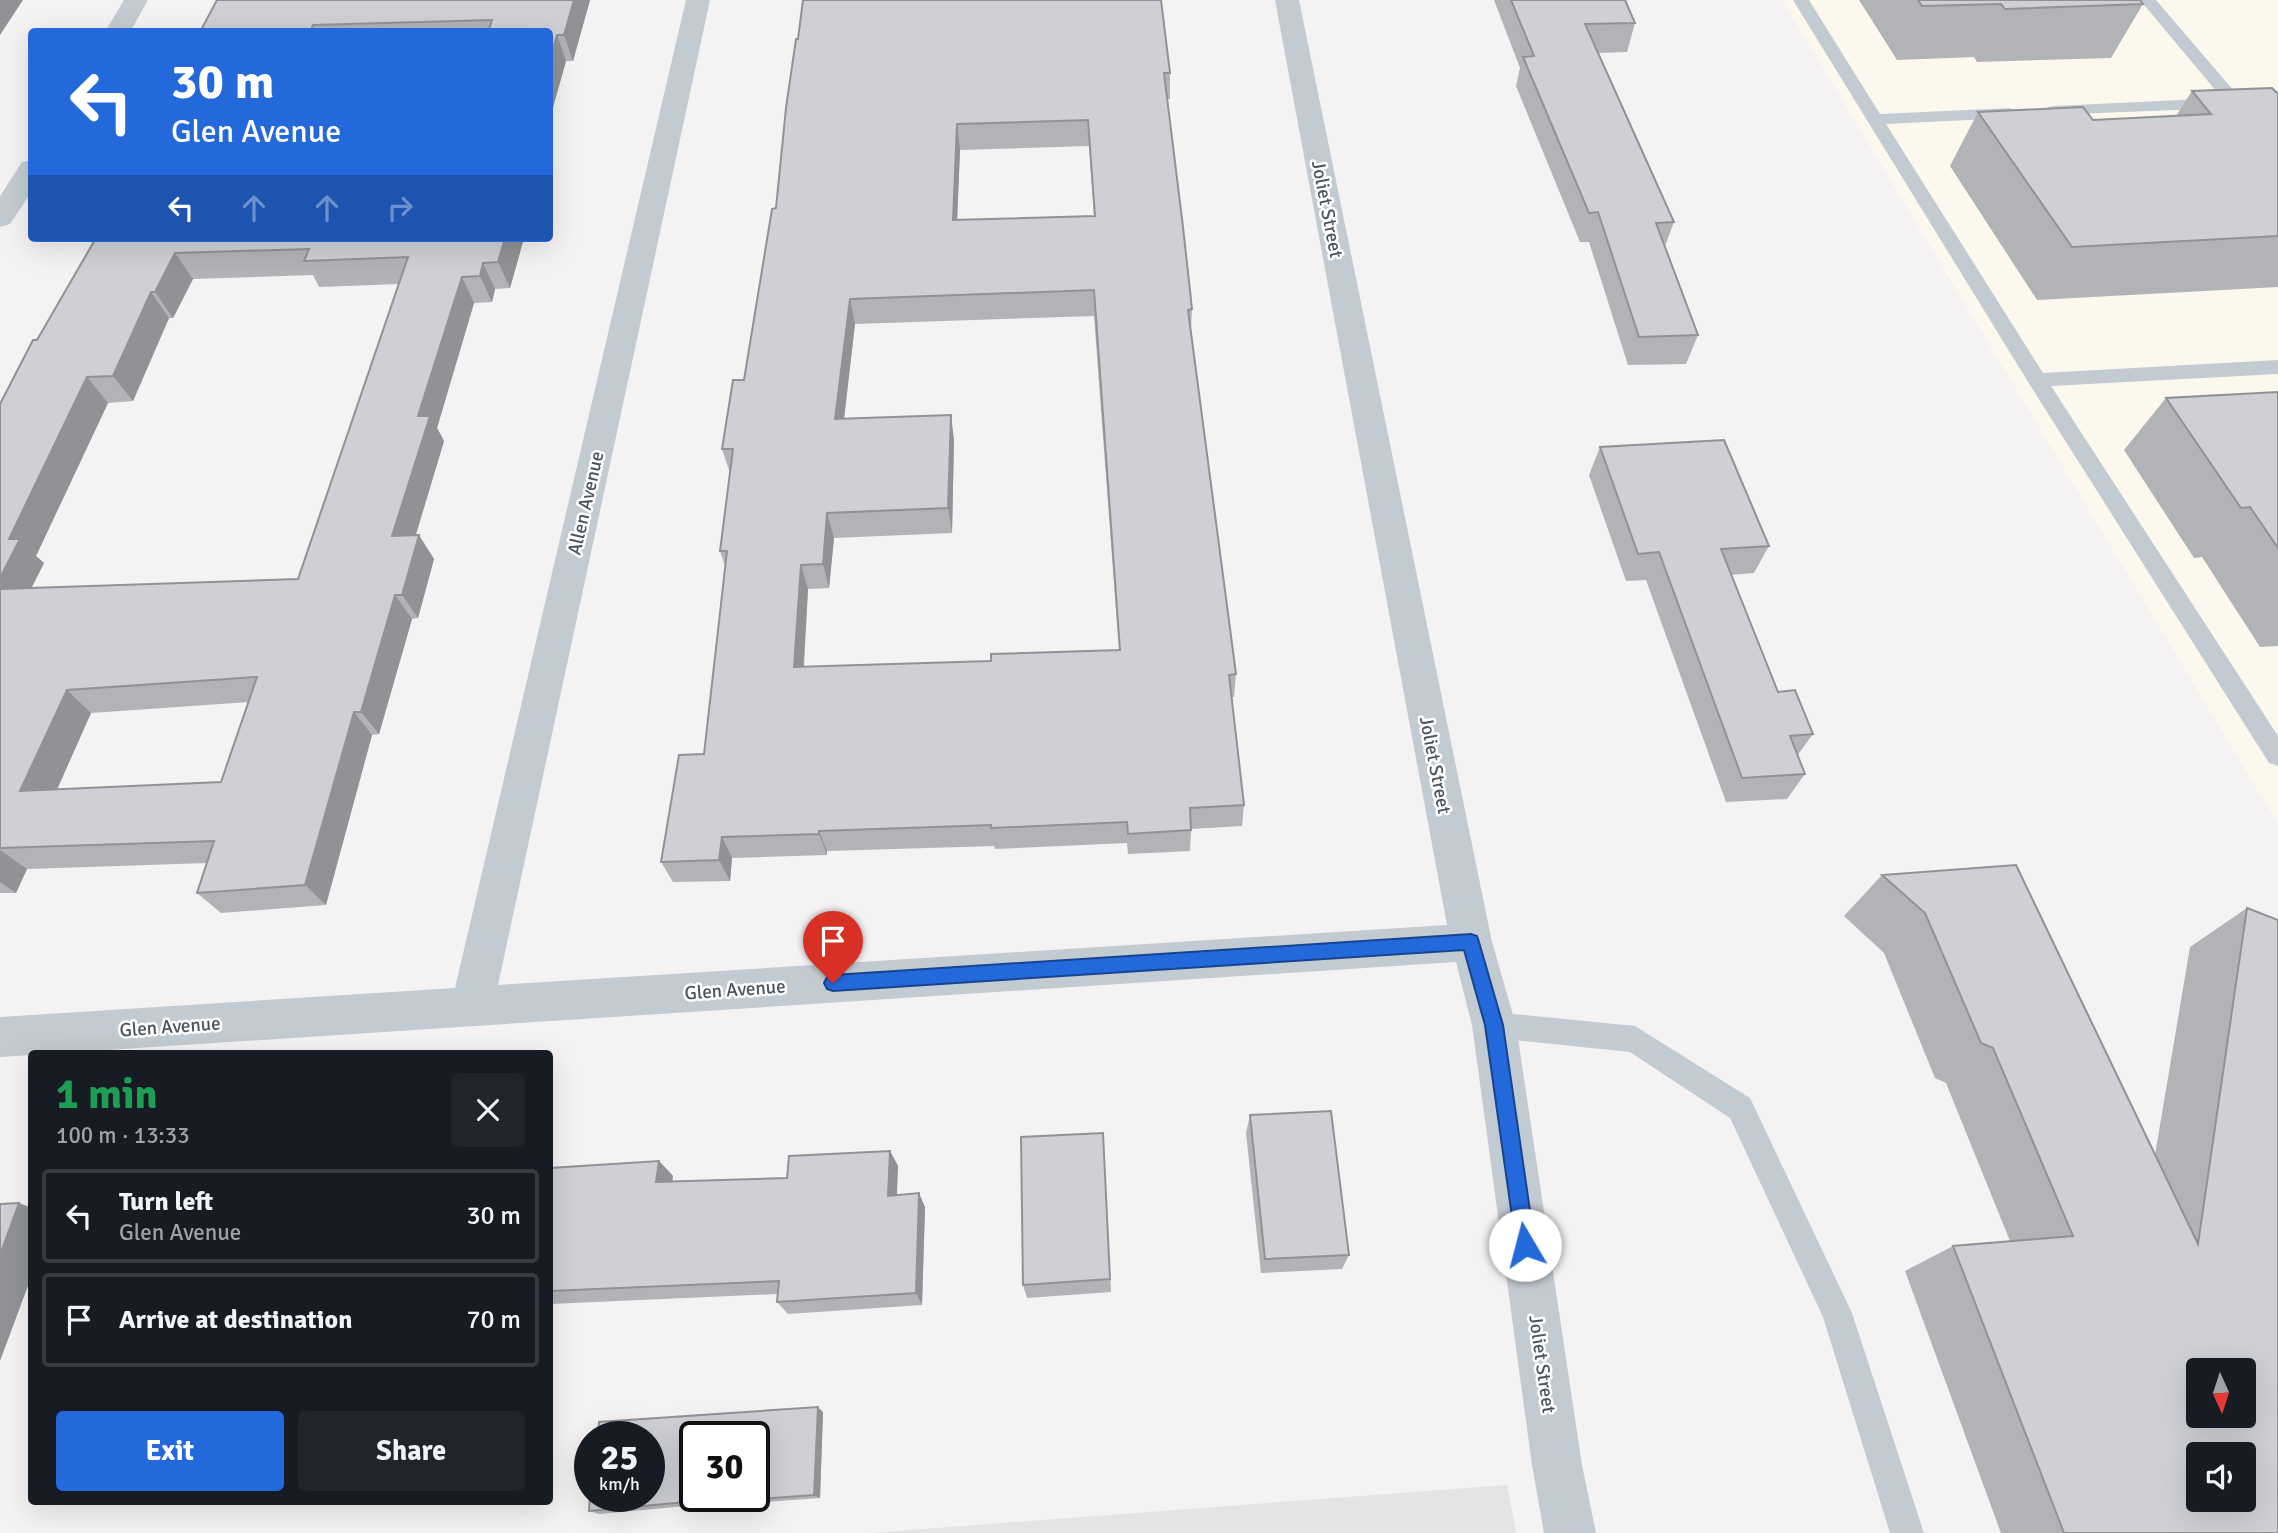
<!DOCTYPE html>
<meta charset="utf-8">
<style>
:root{--surface:#171b24;--page:#20242c;--text:#f1f3f6;--muted:#9ea1a6;--line:#363941;--accent:#2469db}
body{margin:0;font-family:Signika,sans-serif;background:var(--page);color:var(--text);height:100vh;display:flex;flex-direction:column;font-size:26px;white-space:nowrap}
*{box-sizing:border-box;margin:0}
p{font-size:23px;color:var(--muted)}
.icon{flex:none;width:38px;height:38px;fill:none;stroke:currentColor;stroke-width:2;stroke-linecap:round;stroke-linejoin:round}
.map{position:relative;flex:1;overflow:hidden}
.panel{position:absolute;left:28px;top:1050px;width:525px;height:455px;display:flex;flex-direction:column;background:var(--surface);border-radius:7px;box-shadow:0 7px 28px #0002}
.panel>*{flex:none}
.hud{position:absolute;left:28px;top:28px;width:525px;height:214px;border-radius:7px;box-shadow:0 7px 28px #0002;background:#2469db;color:#fff;overflow:hidden}
.needle{width:46px;rotate:177deg}
.tools{position:absolute;left:2186px;top:1358px;display:grid;gap:14px}
.tools a{display:grid;place-items:center;width:70px;height:70px;border-radius:7px;background:var(--surface);box-shadow:0 7px 28px #0002;font-size:35px}
.speed{position:absolute;left:574px;top:1421px;display:flex;gap:14px;font-size:35px;font-weight:700;text-align:center}
.speed>*{display:grid;place-content:center;width:91px;height:91px;border-radius:50%;background:var(--surface);box-shadow:0 7px 28px #0002;line-height:1}
.speed small{font-size:18px;font-weight:400}
.speed .limit{border:4px solid #111;border-radius:10px;background:#fff;color:#111}
.pin{position:absolute;display:grid;place-items:center;width:60px;height:60px;color:#fff;margin:-72px -30px;border-radius:50% 50% 50% 0;rotate:-45deg;box-shadow:0 0 7px #0007}
.pin .icon{rotate:45deg}
.me{position:absolute;width:77px;margin:-38px;rotate:352deg;stroke-linejoin:round;filter:drop-shadow(0 0 5px #0008)}
.turn{display:flex;align-items:center;gap:24px;height:147px;padding:0 28px;font-size:32px}
.turn .icon{width:91px;height:91px;stroke-width:2.5}
.turn b{display:block;font-size:49px;line-height:60px}
.lanes{display:flex;align-items:center;height:66px;padding:0 28px;background:#0003;justify-content:center;gap:35px;direction:ltr}
.lanes .off{opacity:.35}
.round{display:grid;place-items:center;flex:none;width:74px;height:74px;border-radius:7px;background:var(--page)}
.head{display:flex;align-items:center;justify-content:space-between;height:119px;padding:0 28px}
h1{font-size:42px;font-weight:700;line-height:52px;color:#1e9e55}
.action{display:flex;gap:14px;margin-top:auto;padding:14px 28px}
.action a{flex:1;height:80px;border-radius:7px;background:var(--accent);color:#fff;font-size:28px;font-weight:700;line-height:80px;text-align:center}
.action a+a{background:var(--page);color:var(--text)}
ul{padding:0;list-style:none}
li{display:flex;align-items:center;gap:21px;height:94px;margin:0 14px 10px;padding:0 14px;border:4px solid var(--line);border-radius:7px}
li div{flex:1}
li b{display:block;font-size:26px}
li em{font-style:normal}
.map>svg:first-child{display:block}
.commercial{fill:#fcf8ed}
.education{fill:#e5e3e3}
.lines{fill:none;stroke-linecap:round;stroke-linejoin:round}
.service{fill:#c3cbd2;fill-rule:evenodd}
.minor{fill:#c3cbd2;fill-rule:evenodd}
.wall{fill:#b2b3b7;fill-rule:evenodd}
.shaded-wall{fill:#919295}
.building{fill:#cfd0d5;stroke:#919295;stroke-width:2;fill-rule:evenodd}
.route{fill:#2469db;stroke:#17448e;stroke-width:2}
.labels{text-anchor:middle;stroke-width:5;stroke-linejoin:round;paint-order:stroke}
.street-label{font-size:19px;fill:#4a545e;stroke:#fff}
</style>
<div class="map">
<svg width="2278" height="1533" viewBox="0 0 2278 1533">
<rect width="100%" height="100%" fill="#f4f2f2"/>
<path class="commercial" d="M 1782,0 L 2278,0 L 2278,824 Z"/>
<path class="education" d="M 1507,1485 L 1516,1533 L 870,1533 Z"/>
<g class="lines">
<path class="service" d="M 1793,0 L 1809,0 L 1880,114 L 2010,108 L 2019,113 L 2010,118 L 1886,124 L 2043,373 L 2278,360 L 2278,374 L 2051,386 L 2278,736 L 2278,766 L 2269,763 L 2030,385 Z
M 2140,0 L 2156,0 L 2240,98 L 2278,96 L 2278,106 L 2048,115 L 2045,111 L 2048,107 L 2054,106 L 2222,98 Z
M 1494,1012 L 1635,1026 L 1750,1098 L 1852,1313 L 1924,1533 L 1890,1533 L 1823,1317 L 1730,1118 L 1630,1052 L 1494,1038 L 1484,1034 L 1480,1025 L 1484,1016 Z"/>
<path class="minor" d="M 124,0 L 148,0 L 130,32 L 105,32 Z
M 686,0 L 710,0 L 498,985 L 1447,925 L 1275,0 L 1299,0 L 1492,942 L 1516,1025 L 1582,1465 L 1596,1533 L 1544,1533 L 1532,1465 L 1472,1025 L 1456,962 L 0,1057 L 0,1017 L 455,988 Z
M 32,160 L 32,191 L 10,224 L 0,227 L 0,196 L 22,162 Z"/>
</g>
<path class="wall" d="M 590,0 L 573,61 L 566,61 L 550,118 L 550,32 L 200,32 Z
M 1494,0 L 1625,0 L 1635,23 L 1627,52 L 1598,53 L 1674,222 L 1665,246 L 1698,335 L 1686,364 L 1628,365 L 1589,242 L 1580,242 L 1516,86 L 1520,68 Z
M 1859,0 L 2140,0 L 2143,4 L 2111,58 L 1977,62 L 1974,57 L 1897,60 Z
M 798,39 L 1170,73 L 1170,99 L 1167,99 L 1192,309 L 1191,329 L 1236,674 L 1234,697 L 1232,697 L 1244,805 L 1242,826 L 1191,829 L 1190,851 L 1128,854 L 1127,843 L 995,849 L 994,846 L 827,851 L 827,855 L 732,858 L 730,881 L 673,882 L 661,862 L 704,754 L 725,566 L 720,551 L 730,473 L 722,449 L 744,380 L 776,208 ZM 1089,146 L 1094,216 L 957,220 L 960,150 ZM 1094,316 L 1119,650 L 991,661 L 804,667 L 808,589 L 829,588 L 834,538 L 952,533 L 954,440 L 844,419 L 855,324 Z
M 2192,91 L 2278,94 L 2278,287 L 2037,300 L 1950,166 L 1978,112 L 2093,120 L 2176,116 Z
M 96,238 L 524,238 L 510,288 L 495,289 L 492,302 L 474,303 L 437,428 L 444,441 L 416,535 L 434,559 L 418,618 L 412,619 L 379,734 L 372,735 L 326,905 L 221,913 L 197,893 L 207,863 L 27,869 L 16,893 L 0,893 L 0,404 ZM 313,275 L 319,287 L 399,284 L 298,579 L 31,588 L 44,563 L 36,556 L 108,403 L 133,401 L 169,318 L 173,318 L 193,279 ZM 249,702 L 221,782 L 57,789 L 91,713 Z
M 2278,392 L 2278,646 L 2260,647 L 2202,557 L 2194,558 L 2124,450 L 2166,398 Z
M 1600,447 L 1769,546 L 1754,573 L 1731,575 L 1778,692 L 1813,734 L 1797,756 L 1805,774 L 1787,799 L 1726,802 L 1646,580 L 1626,581 L 1589,475 Z
M 2016,865 L 2155,1155 L 2190,947 L 2247,908 L 2278,1533 L 2001,1533 L 1905,1271 L 1953,1246 L 2010,1241 L 1946,1083 L 1935,1078 L 1884,953 L 1844,916 L 1882,875 Z
M 1250,1115 L 1349,1255 L 1342,1269 L 1261,1273 L 1246,1133 Z
M 1103,1133 L 1111,1292 L 1027,1298 L 1023,1285 Z
M 890,1151 L 898,1166 L 897,1195 L 925,1207 L 922,1305 L 788,1314 L 777,1302 L 778,1294 L 550,1304 L 550,1168 L 659,1161 L 673,1176 L 672,1181 L 787,1178 Z
M 823,1412 L 820,1498 L 736,1504 L 730,1502 L 599,1514 L 589,1511 Z"/>
<path class="shaded-wall" d="M 0,0 L 23,0 L 0,35 Z
M 574,0 L 590,0 L 573,61 L 564,35 Z
M 313,25 L 316,32 L 310,32 Z
M 557,35 L 566,61 L 550,118 L 550,59 Z
M 957,124 L 960,150 L 956,246 L 953,220 Z
M 505,238 L 524,238 L 510,288 L 498,262 Z
M 175,253 L 193,279 L 173,318 L 155,292 Z
M 483,263 L 495,289 L 492,302 L 480,276 Z
M 462,277 L 474,303 L 437,428 L 444,441 L 408,560 L 392,536 L 418,416 Z
M 151,292 L 169,318 L 133,401 L 113,376 Z
M 850,299 L 855,324 L 841,444 L 835,419 Z
M 87,377 L 108,403 L 36,556 L 44,563 L 19,613 L 0,595 L 0,578 L 9,539 Z
M 951,415 L 954,440 L 952,533 L 948,508 Z
M 827,513 L 834,538 L 829,588 L 823,564 Z
M 419,535 L 434,559 L 418,618 L 402,595 Z
M 801,565 L 808,589 L 802,690 L 794,667 Z
M 395,595 L 412,619 L 379,734 L 361,712 Z
M 67,690 L 91,713 L 47,812 L 20,791 Z
M 354,712 L 372,735 L 326,905 L 305,885 Z
M 819,831 L 827,851 L 827,855 L 819,834 Z
M 722,837 L 732,858 L 730,881 L 719,860 Z
M 0,850 L 27,869 L 16,893 L 0,882 Z
M 890,1151 L 898,1166 L 896,1210 L 888,1196 Z
M 659,1161 L 673,1176 L 670,1196 L 656,1182 Z
M 919,1193 L 925,1207 L 922,1305 L 916,1293 Z
M 19,1203 L 32,1208 L 32,1275 L 0,1361 L 0,1255 Z
M 818,1407 L 823,1412 L 820,1498 L 814,1495 Z"/>
<path class="building" d="M 217,0 L 574,0 L 564,35 L 557,35 L 550,59 L 550,32 L 488,32 L 492,20 L 313,25 L 310,32 L 200,32 Z
M 803,0 L 1161,0 L 1170,73 L 1164,73 L 1183,227 L 1192,309 L 1188,310 L 1236,674 L 1229,675 L 1244,805 L 1190,808 L 1191,830 L 1128,834 L 1127,822 L 991,828 L 991,825 L 819,831 L 819,834 L 722,837 L 719,860 L 661,862 L 679,755 L 704,754 L 727,551 L 720,551 L 733,449 L 722,449 L 733,380 L 744,380 L 772,209 L 776,208 L 786,108 L 796,39 L 798,39 ZM 1088,120 L 1095,216 L 953,220 L 957,124 ZM 1094,290 L 1120,650 L 991,654 L 991,661 L 794,667 L 801,565 L 823,564 L 827,513 L 948,508 L 951,415 L 835,419 L 850,299 Z
M 1511,0 L 1625,0 L 1635,23 L 1585,24 L 1674,222 L 1656,223 L 1698,335 L 1639,337 L 1598,212 L 1589,213 L 1523,57 L 1534,56 Z
M 1918,0 L 2140,0 L 2143,4 L 2005,9 L 2001,4 L 1922,6 Z
M 2272,88 L 2278,94 L 2278,236 L 2072,247 L 1978,112 L 2083,107 L 2093,120 L 2211,114 L 2192,91 Z
M 96,238 L 505,238 L 498,262 L 483,263 L 480,276 L 462,277 L 418,416 L 430,416 L 392,536 L 419,535 L 402,595 L 395,595 L 361,712 L 354,712 L 305,885 L 197,893 L 214,841 L 0,848 L 0,589 L 298,579 L 408,257 L 304,261 L 309,249 L 175,253 L 155,292 L 151,292 L 113,376 L 87,377 L 9,539 L 20,539 L 0,578 L 0,404 L 33,340 L 37,340 ZM 257,677 L 221,782 L 20,791 L 67,690 Z
M 2278,392 L 2278,548 L 2250,507 L 2241,508 L 2166,398 Z
M 1724,440 L 1769,546 L 1721,549 L 1778,692 L 1795,690 L 1813,734 L 1790,736 L 1805,774 L 1742,778 L 1659,552 L 1638,554 L 1600,447 Z
M 2016,865 L 2198,1244 L 2247,908 L 2278,920 L 2278,1533 L 2064,1533 L 1953,1246 L 2073,1236 L 1993,1048 L 1981,1043 L 1925,913 L 1882,875 ZM 2198,1370 L 2244,1370 L 2244,1416 L 2198,1416 ZM 2198,1454 L 2244,1454 L 2244,1500 L 2198,1500 Z
M 1331,1111 L 1349,1255 L 1265,1259 L 1250,1115 Z
M 1103,1133 L 1110,1279 L 1023,1285 L 1021,1137 Z
M 890,1151 L 888,1196 L 919,1193 L 916,1293 L 777,1302 L 779,1281 L 550,1291 L 550,1168 L 659,1161 L 656,1182 L 787,1178 L 789,1156 Z
M 19,1203 L 0,1255 L 0,1204 Z
M 818,1407 L 814,1495 L 728,1501 L 728,1498 L 589,1511 L 590,1496 L 649,1496 L 649,1437 L 598,1437 L 599,1422 ZM 695,1437 L 754,1437 L 754,1496 L 695,1496 Z"/>
<path class="route" d="M 1471,934 L 1477,936 L 1479,942 L 1503,1025 L 1535,1245 L 1532,1252 L 1525,1255 L 1518,1252 L 1516,1245 L 1485,1025 L 1464,950 L 833,991 L 827,989 L 824,983 L 827,977 L 833,975 Z"/>
<g class="labels">
<g class="street-label">
<text transform="translate(1328 209) rotate(79)" y="7">Joliet Street</text>
<text transform="translate(585 503) rotate(-77)" y="7">Allen Avenue</text>
<text transform="translate(1436 765) rotate(79)" y="7">Joliet Street</text>
<text transform="translate(735 989) rotate(-4)" y="7">Glen Avenue</text>
<text transform="translate(170 1026) rotate(-4)" y="7">Glen Avenue</text>
<text transform="translate(1543 1364) rotate(82)" y="7">Joliet Street</text>
</g>
</g>
</svg>
<div class="tools">
<a><svg class="needle" viewBox="-14 -14 28 28"><path d="M0-13l5 13h-10z" fill="#e53935"/><path d="M0 13l5-13h-10z" fill="#9ea1a6"/></svg></a>
<a><svg class="icon" aria-label="sound" viewBox="0 0 24 24"><path d="M4 9h4l5-4v14l-5-4H4zM17 9q2 3 0 6"/></svg></a>
</div>
<div class="speed"><div>25<small>km/h</small></div><div class="limit">30</div></div>
<div class="pin" style="left:833px;top:983px;background:#d93025"><svg class="icon" aria-label="arrive" viewBox="0 0 24 24"><path d="M6 21V4h12l-3 4 3 4H6"/></svg></div>
<svg class="me" style="left:1525px;top:1245px" viewBox="-20 -20 40 40"><circle r="19" fill="#fff"/><path d="M0-13L10 11 0 6-10 11z" fill="#2469db"/></svg>
<div class="hud">
<div class="turn"><svg class="icon" aria-label="left" viewBox="0 0 24 24"><path d="M17 20v-9H6M10 6l-5 5 5 5"/></svg><div><b>30 m</b>Glen Avenue</div></div>
<div class="lanes"><svg class="icon" aria-label="left" viewBox="0 0 24 24"><path d="M17 20v-9H6M10 6l-5 5 5 5"/></svg><svg class="icon off" aria-label="ahead" viewBox="0 0 24 24"><path d="M12 20V5M6 11l6-6 6 6"/></svg><svg class="icon off" aria-label="ahead" viewBox="0 0 24 24"><path d="M12 20V5M6 11l6-6 6 6"/></svg><svg class="icon off" aria-label="right" viewBox="0 0 24 24"><path d="M7 20v-9h11M14 6l5 5-5 5"/></svg></div>
</div>
<section class="panel">
<div class="head"><div><h1>1 min</h1><p>100 m · 13:33</p></div><a class="round"><svg class="icon" aria-label="close" viewBox="0 0 24 24"><path d="M6 6l12 12M18 6L6 18"/></svg></a></div>
<ul>
<li><svg class="icon" aria-label="left" viewBox="0 0 24 24"><path d="M17 20v-9H6M10 6l-5 5 5 5"/></svg><div><b>Turn left</b><p>Glen Avenue</p></div><em>30 m</em></li>
<li><svg class="icon" aria-label="arrive" viewBox="0 0 24 24"><path d="M6 21V4h12l-3 4 3 4H6"/></svg><div><b>Arrive at destination</b></div><em>70 m</em></li>
</ul>
<div class="action"><a>Exit</a><a>Share</a></div>
</section>
</div>
